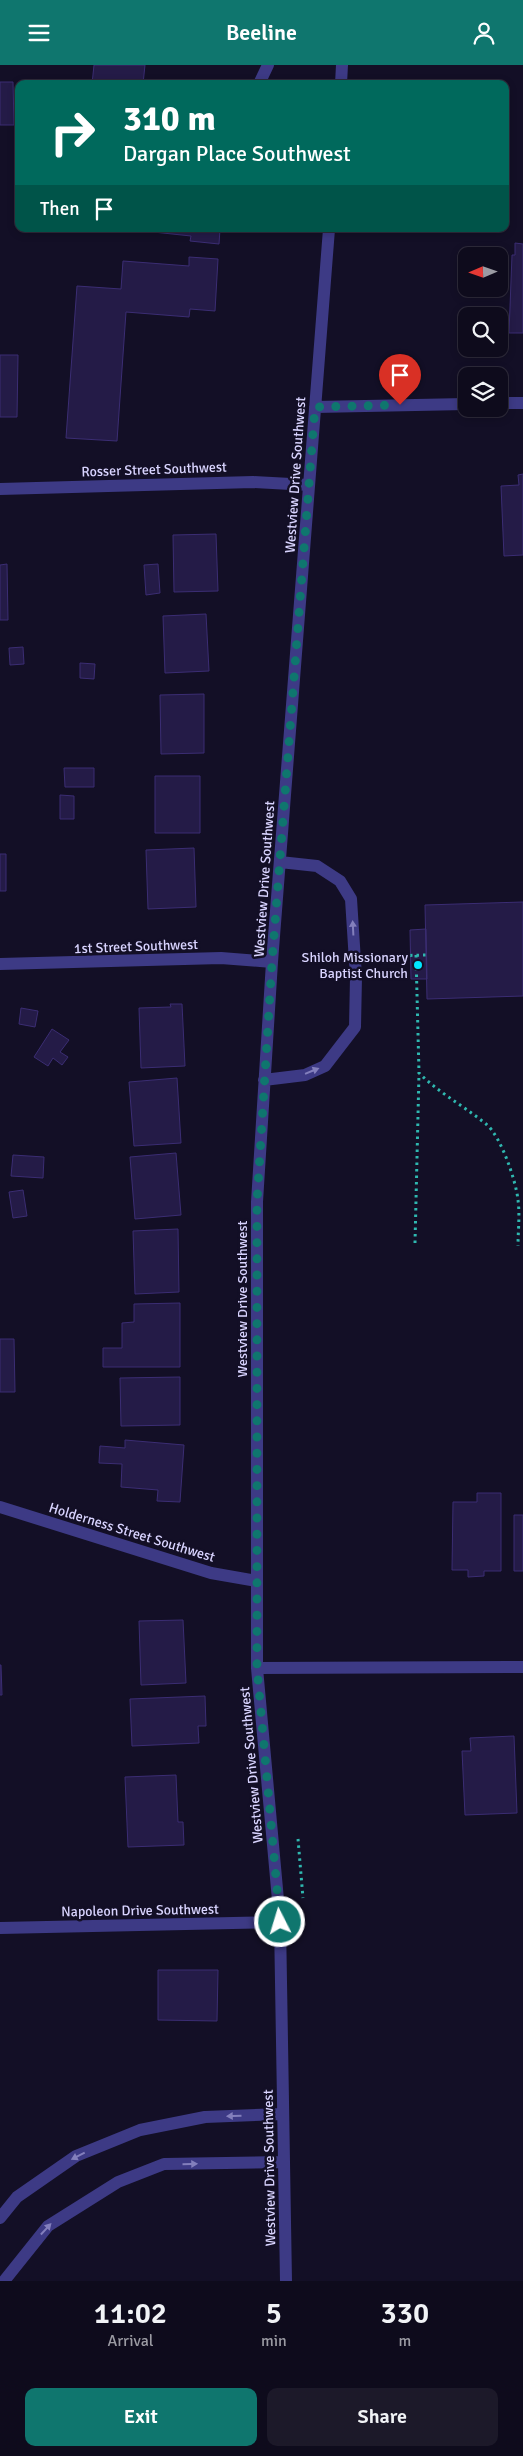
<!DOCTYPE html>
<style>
:root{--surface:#0e0b1c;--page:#1c1929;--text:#f1f3f6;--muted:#9b9ba3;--line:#2e2b3b;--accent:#0f766e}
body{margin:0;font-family:Signika,sans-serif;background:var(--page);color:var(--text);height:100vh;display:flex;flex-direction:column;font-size:19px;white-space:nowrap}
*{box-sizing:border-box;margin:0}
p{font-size:16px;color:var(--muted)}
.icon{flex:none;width:28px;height:28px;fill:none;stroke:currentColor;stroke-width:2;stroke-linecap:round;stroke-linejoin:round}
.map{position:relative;height:2216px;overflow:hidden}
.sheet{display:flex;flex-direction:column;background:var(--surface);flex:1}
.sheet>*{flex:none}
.guide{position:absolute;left:15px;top:15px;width:494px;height:152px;border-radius:10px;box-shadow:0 2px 8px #0003,0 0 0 1px var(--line);background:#00695c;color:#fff;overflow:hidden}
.needle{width:32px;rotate:268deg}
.tools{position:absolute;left:458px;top:182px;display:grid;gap:10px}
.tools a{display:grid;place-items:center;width:50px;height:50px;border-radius:10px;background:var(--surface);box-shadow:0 2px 8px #0003,0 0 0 1px var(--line);font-size:25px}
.pin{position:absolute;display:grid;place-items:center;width:42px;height:42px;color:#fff;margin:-51px -21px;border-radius:50% 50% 50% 0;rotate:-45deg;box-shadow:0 0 5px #0007}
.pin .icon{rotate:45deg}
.me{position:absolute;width:55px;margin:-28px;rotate:355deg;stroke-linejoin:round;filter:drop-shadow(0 0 4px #0008)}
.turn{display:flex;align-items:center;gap:18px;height:105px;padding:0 25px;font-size:22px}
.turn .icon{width:65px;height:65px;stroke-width:2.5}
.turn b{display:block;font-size:35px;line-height:42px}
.then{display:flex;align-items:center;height:48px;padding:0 25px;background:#0003;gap:10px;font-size:19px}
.eta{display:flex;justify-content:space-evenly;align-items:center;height:85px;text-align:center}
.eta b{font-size:30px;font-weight:600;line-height:35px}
.cta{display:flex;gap:10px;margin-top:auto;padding:10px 25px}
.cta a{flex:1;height:58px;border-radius:10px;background:var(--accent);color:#fff;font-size:20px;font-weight:600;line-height:58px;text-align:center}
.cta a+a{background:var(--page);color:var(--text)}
header{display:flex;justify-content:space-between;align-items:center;height:65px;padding:0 25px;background:var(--accent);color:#fff;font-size:22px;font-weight:600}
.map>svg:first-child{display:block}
.building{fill:#241b47;stroke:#3b2d73}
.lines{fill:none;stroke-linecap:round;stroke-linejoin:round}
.path{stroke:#2fb8b0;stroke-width:3;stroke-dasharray:2.5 4;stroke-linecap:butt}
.minor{stroke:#3d3a85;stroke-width:12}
.oneway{fill:#837fbc}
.route{stroke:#0f766e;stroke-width:9;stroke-dasharray:0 16.2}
.poi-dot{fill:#00e5ff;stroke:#130f26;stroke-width:2}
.labels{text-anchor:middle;stroke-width:5;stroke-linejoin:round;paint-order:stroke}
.street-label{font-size:14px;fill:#d9d4ff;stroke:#130f26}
.poi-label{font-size:14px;fill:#d9d4ff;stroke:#130f26;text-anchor:end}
</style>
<header><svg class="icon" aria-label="menu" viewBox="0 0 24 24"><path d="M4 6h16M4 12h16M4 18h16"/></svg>Beeline<svg class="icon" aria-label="person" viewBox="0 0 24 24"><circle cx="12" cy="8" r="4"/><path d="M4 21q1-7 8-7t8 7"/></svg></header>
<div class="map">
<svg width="523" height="2216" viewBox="0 0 523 2216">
<rect width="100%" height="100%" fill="#130f26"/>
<path class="building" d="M 94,0 L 145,0 L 143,19 L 92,19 Z
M 0,17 L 13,17 L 14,60 L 0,60 Z
M 125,164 L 220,164 L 219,179 L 190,176 L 191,171 Z
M 515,178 L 523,179 L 523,268 L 509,268 L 512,190 L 515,190 Z
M 189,192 L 218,194 L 215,246 L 190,244 L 189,252 L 126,247 L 117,376 L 66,373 L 77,221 L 121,224 L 123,196 L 189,201 Z
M 0,290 L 18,290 L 17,352 L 0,352 Z
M 523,409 L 523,490 L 504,491 L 501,421 L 519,420 L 518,410 Z
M 216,469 L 218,526 L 174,527 L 173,470 Z
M 7,499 L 8,555 L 0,555 L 0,500 Z
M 158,499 L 160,528 L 146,530 L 144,500 Z
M 206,549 L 209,606 L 165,608 L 163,551 Z
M 23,582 L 24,599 L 10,600 L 9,583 Z
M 80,598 L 95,599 L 94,614 L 80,613 Z
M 204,629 L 204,688 L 161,689 L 160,630 Z
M 64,703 L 94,703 L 94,722 L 65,722 Z
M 155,711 L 200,711 L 200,768 L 155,768 Z
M 60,730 L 74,731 L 74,754 L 60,754 Z
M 194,783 L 196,842 L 148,844 L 146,785 Z
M 0,789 L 6,789 L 6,826 L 0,826 Z
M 523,837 L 523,931 L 427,934 L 425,840 Z
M 426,864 L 427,914 L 411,914 L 410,865 Z
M 170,939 L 182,939 L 185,1001 L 141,1003 L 139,943 L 171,942 Z
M 21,943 L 38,946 L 35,962 L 19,959 Z
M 52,964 L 69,975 L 60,987 L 68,992 L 62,1000 L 53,993 L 48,1001 L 34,992 Z
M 177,1013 L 181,1078 L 134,1081 L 129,1017 Z
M 176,1088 L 181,1150 L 135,1154 L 130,1092 Z
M 13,1090 L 44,1092 L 43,1113 L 11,1111 Z
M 23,1125 L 27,1151 L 13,1153 L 9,1127 Z
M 178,1164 L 179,1227 L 135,1229 L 133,1166 Z
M 180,1238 L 180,1302 L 103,1302 L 103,1283 L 122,1283 L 122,1258 L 134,1257 L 134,1239 Z
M 0,1274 L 14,1274 L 15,1327 L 0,1327 Z
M 180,1312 L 180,1360 L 121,1361 L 120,1313 Z
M 125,1375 L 184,1380 L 180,1437 L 157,1436 L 158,1425 L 121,1422 L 122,1399 L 99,1398 L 100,1381 L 125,1383 Z
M 477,1428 L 501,1428 L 501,1506 L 484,1506 L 484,1511 L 468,1512 L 468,1505 L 452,1505 L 453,1437 L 477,1437 Z
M 514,1450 L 523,1450 L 523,1506 L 514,1506 Z
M 183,1555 L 186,1618 L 141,1620 L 139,1556 Z
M 0,1600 L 1,1600 L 2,1630 L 0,1630 Z
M 205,1631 L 206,1661 L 198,1661 L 199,1678 L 132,1681 L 130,1634 Z
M 514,1671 L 517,1748 L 465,1750 L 462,1686 L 471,1686 L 470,1673 Z
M 176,1710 L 178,1757 L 183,1757 L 184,1780 L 128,1782 L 125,1712 Z
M 158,1905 L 218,1905 L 217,1956 L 158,1955 Z"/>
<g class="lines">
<path class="path" d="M 416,890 L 419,1008 C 439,1028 464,1041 486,1059 C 501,1071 516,1116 518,1135 C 520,1150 518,1166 518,1181
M 384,891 L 427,890
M 415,1178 L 419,1008
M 298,1774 L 303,1833"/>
<path class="minor" d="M 259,19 L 268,0
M 341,19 L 342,0
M 499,338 L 523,338
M 315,342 L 466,339
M 0,424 L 253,417 L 309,420
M 0,899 L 221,893 L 272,897
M 264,1015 L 305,1010 L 325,1001 L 355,962 L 356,912 L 351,834 L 340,816 L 317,801 L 280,797
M 0,1442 L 211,1508 L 257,1516
M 257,1603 L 523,1602
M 0,1863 L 280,1857
M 0,2153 L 17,2132 L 76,2091 L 140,2065 L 205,2052 L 283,2049
M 4,2216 L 48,2161 L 118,2117 L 164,2099 L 284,2097
M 286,2216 L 280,1857 L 257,1603 L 257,1137 L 272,897 L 329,164"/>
</g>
<defs><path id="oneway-solid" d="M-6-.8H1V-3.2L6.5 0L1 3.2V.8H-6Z" transform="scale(1.25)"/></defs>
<g class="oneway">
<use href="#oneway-solid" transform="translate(353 863) rotate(-93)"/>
<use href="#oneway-solid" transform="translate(312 1006) rotate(-22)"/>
<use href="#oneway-solid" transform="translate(234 2051) rotate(178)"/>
<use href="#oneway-solid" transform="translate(78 2091) rotate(153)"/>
<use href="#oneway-solid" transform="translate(190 2099) rotate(-1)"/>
<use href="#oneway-solid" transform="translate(46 2164) rotate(-47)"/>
</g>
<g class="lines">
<path class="route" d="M 280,1857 L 257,1603 L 257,1137 L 272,897 L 315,342 L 400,340"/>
</g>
<circle class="poi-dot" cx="418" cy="900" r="5"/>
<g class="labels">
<g class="street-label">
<text transform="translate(154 404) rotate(-2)" y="5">Rosser Street Southwest</text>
<text transform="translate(295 410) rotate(-86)" y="5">Westview Drive Southwest</text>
<text transform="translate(264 814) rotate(-86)" y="5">Westview Drive Southwest</text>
<text transform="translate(136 881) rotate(-2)" y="5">1st Street Southwest</text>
<text transform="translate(242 1234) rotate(-90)" y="5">Westview Drive Southwest</text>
<text transform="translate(132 1467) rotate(17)" y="5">Holderness Street Southwest</text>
<text transform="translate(251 1700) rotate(-95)" y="5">Westview Drive Southwest</text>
<text transform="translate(140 1845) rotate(-1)" y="5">Napoleon Drive Southwest</text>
<text transform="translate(269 2103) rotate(-91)" y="5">Westview Drive Southwest</text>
</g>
<g class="poi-label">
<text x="408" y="897">Shiloh Missionary<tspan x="408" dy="16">Baptist Church</tspan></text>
</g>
</g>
</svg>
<div class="tools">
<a><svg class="needle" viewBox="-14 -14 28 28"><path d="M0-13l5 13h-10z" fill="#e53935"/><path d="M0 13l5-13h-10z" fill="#9b9ba3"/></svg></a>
<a><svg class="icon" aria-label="search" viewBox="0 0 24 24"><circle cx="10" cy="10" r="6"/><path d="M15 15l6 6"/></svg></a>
<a><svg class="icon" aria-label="layers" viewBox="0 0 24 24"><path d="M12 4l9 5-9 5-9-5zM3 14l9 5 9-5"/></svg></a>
</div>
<div class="pin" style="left:400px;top:340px;background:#d93025"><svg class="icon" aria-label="arrive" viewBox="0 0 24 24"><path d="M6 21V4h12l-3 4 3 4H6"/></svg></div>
<svg class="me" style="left:280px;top:1857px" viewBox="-20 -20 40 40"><circle r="17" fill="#0f766e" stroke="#fff" stroke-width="3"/><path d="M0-11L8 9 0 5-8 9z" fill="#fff"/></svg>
<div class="guide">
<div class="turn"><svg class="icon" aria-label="right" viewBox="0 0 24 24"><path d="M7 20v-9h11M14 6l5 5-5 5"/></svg><div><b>310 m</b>Dargan Place Southwest</div></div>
<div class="then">Then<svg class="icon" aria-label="arrive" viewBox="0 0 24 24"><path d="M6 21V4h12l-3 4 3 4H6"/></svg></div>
</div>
</div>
<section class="sheet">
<div class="eta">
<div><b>11:02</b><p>Arrival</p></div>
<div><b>5</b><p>min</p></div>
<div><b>330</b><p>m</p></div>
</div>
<div class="cta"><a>Exit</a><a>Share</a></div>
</section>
